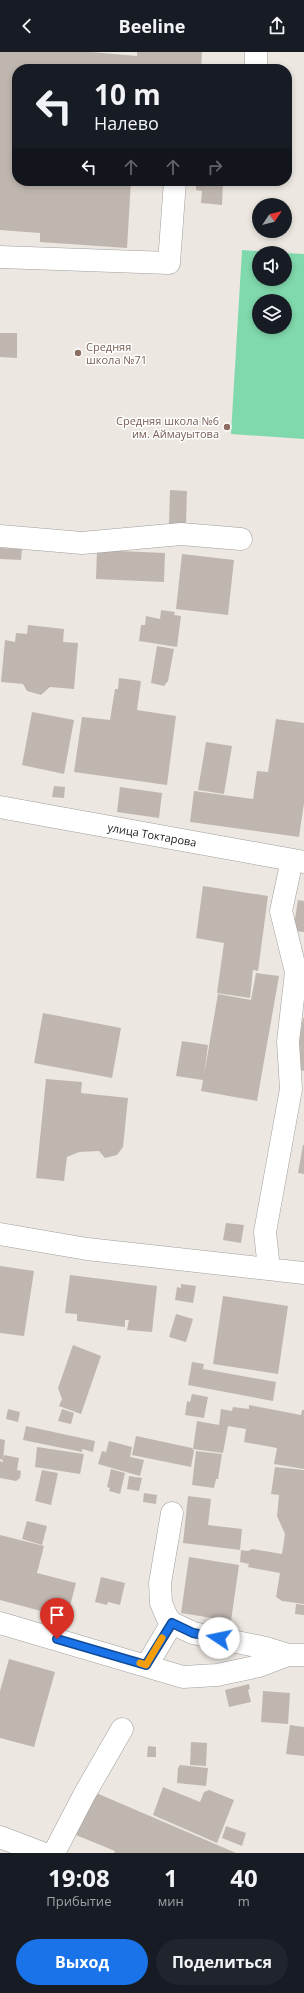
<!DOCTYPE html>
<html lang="ru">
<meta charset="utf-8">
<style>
:root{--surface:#171b24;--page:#20242c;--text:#f1f3f6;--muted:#9ea1a6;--accent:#1a73e8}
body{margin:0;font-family:"Open Sans",sans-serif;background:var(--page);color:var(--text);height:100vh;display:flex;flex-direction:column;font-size:15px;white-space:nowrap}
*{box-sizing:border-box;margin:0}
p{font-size:13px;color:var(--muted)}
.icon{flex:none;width:22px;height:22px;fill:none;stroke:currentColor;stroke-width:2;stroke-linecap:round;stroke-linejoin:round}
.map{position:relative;height:1801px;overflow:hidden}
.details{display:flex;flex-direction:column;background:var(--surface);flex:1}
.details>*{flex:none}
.top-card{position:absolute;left:12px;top:12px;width:280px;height:122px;border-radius:16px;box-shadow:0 2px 6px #0003;background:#171b24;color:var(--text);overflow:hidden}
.needle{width:26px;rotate:55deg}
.controls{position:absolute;left:252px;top:146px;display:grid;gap:8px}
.controls a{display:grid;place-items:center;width:40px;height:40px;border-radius:50%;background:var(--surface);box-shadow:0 2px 6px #0003;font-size:20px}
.pin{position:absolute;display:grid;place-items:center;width:34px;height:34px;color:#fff;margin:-41px -17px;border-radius:50% 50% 50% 0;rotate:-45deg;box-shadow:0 0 4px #0007}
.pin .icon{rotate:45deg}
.me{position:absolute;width:44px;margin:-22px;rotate:281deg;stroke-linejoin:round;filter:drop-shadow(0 0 3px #0008)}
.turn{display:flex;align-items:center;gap:14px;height:84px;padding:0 16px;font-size:18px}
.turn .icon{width:52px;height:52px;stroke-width:2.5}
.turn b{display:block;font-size:28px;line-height:34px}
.lanes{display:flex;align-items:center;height:38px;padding:0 16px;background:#0003;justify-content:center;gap:20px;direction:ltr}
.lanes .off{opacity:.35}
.eta{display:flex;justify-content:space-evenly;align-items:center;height:68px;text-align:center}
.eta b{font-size:24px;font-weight:700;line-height:28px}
.action{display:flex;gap:8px;margin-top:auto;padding:8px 16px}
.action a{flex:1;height:46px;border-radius:24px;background:var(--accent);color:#fff;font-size:16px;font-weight:700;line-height:46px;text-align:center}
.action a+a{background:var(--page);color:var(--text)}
header{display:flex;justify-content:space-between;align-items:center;height:52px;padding:0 16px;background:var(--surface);font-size:18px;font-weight:700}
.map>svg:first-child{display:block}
.pitch{fill:#80d9ad;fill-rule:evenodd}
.building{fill:#c0b6b0}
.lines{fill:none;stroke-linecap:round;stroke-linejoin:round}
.minor-casing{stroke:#9f9f9f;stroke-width:23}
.minor{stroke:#fff;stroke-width:22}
.route-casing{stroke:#114b97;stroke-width:10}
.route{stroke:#1a73e8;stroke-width:7}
.slow{stroke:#f59e0b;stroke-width:7}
.education-dot{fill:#8d6e63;stroke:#fff;stroke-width:1.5}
.labels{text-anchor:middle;stroke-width:3;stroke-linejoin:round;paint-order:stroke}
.education-label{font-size:11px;fill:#785e54;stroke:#fff;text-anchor:start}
.street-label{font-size:11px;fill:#1b1b1b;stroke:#fff}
</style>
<header><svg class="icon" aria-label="back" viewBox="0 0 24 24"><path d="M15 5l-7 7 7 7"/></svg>Beeline<svg class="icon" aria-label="share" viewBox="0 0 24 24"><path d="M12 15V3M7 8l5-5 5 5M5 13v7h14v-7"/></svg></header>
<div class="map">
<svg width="304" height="1801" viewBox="0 0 304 1801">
<rect width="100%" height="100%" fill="#ece7e0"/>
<path class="pitch" d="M 242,198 L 284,201 L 259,201 L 259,227 L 285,227 L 285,201 L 304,202 L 304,387 L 231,382 ZM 259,249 L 285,249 L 285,275 L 259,275 Z"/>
<path class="building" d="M 0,0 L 91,0 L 137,4 L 137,0 L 202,0 L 201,17 L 17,17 L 17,129 L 131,129 L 127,196 L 40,190 L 40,181 L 0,178 Z
M 218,129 L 223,129 L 222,153 L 201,151 L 202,139 L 196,138 L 196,130 Z
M 0,281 L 17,281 L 17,306 L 0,305 Z
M 170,438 L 187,439 L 186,472 L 169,472 Z
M 0,496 L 22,497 L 21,508 L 0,507 Z
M 97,498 L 165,501 L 164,530 L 96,527 Z
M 182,502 L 234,508 L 228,563 L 176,557 Z
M 161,558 L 175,560 L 174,563 L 181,564 L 177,595 L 139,589 L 141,573 L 145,573 L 146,564 L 160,567 Z
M 28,573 L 64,577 L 63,590 L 78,591 L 74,637 L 50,635 L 41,643 L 27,639 L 23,632 L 1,630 L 5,588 L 15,590 L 16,581 L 27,582 Z
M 157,594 L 174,597 L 168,629 L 164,634 L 151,631 Z
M 119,626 L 141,629 L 137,658 L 176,664 L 167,733 L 74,720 L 82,665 L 110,668 L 115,637 L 118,637 Z
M 32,660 L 74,668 L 64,722 L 22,713 Z
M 276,667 L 304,671 L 304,751 L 299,785 L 190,770 L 194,739 L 253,747 L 257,719 L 268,720 Z
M 206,690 L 232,694 L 224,742 L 198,738 Z
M 54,734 L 65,735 L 64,746 L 52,745 Z
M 120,735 L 162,741 L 159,766 L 117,760 Z
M 203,834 L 268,844 L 258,919 L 253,918 L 250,946 L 217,941 L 224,891 L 196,886 Z
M 298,848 L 304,849 L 304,880 L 293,879 Z
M 256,921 L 279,924 L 257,1049 L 201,1039 L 203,1028 L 176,1024 L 182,989 L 208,993 L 204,1023 L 218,942 L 251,948 Z
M 43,961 L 121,976 L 112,1026 L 34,1011 Z
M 303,966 L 304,966 L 304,1019 L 294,1017 Z
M 46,1027 L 82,1030 L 81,1041 L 128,1046 L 123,1095 L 117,1103 L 105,1106 L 99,1099 L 79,1100 L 67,1105 L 64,1129 L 36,1126 Z
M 303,1093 L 304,1093 L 304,1122 L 298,1121 Z
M 226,1171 L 244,1173 L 241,1191 L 223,1188 Z
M 0,1214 L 34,1219 L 24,1284 L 0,1281 Z
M 70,1223 L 157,1234 L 152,1280 L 127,1278 L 129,1268 L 125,1268 L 125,1275 L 77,1269 L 77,1262 L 65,1261 Z
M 181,1232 L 196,1234 L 193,1251 L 175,1248 L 177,1235 L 181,1236 Z
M 223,1244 L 288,1254 L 278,1322 L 213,1312 Z
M 176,1262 L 193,1267 L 186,1290 L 169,1285 Z
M 73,1293 L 101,1304 L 81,1362 L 59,1354 L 62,1347 L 58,1336 Z
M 192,1310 L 204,1312 L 203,1317 L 276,1330 L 273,1349 L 188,1333 Z
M 192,1342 L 208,1345 L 204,1366 L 185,1363 L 187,1349 L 190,1350 Z
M 249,1353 L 301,1363 L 302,1358 L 304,1358 L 304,1417 L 274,1412 L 277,1396 L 244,1390 L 246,1377 L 228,1374 L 223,1401 L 193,1397 L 197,1369 L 219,1373 L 221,1357 L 232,1359 L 233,1355 L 249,1357 Z
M 8,1357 L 20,1360 L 18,1370 L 6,1367 Z
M 62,1357 L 74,1361 L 71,1372 L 58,1369 Z
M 26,1374 L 95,1389 L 93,1400 L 82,1397 L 82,1400 L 23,1388 Z
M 136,1384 L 192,1396 L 194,1399 L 191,1415 L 132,1403 Z
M 0,1387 L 5,1388 L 3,1408 L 0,1407 Z
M 109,1389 L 132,1395 L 130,1405 L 144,1408 L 140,1424 L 98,1412 L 102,1399 L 106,1400 Z
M 37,1395 L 84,1402 L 80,1422 L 35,1415 Z
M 196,1399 L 222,1402 L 218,1427 L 216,1427 L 214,1436 L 192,1433 Z
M 4,1403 L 19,1406 L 17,1418 L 21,1419 L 20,1426 L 16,1429 L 0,1426 L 0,1409 L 2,1410 L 2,1412 Z
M 275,1415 L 304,1418 L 304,1552 L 282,1549 L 276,1545 L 280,1521 L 248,1515 L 249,1512 L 240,1510 L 241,1498 L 248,1499 L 252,1497 L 282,1502 L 285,1482 L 277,1464 L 279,1443 L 271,1442 Z
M 111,1417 L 125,1421 L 120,1442 L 109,1439 L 110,1436 L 107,1435 Z
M 42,1418 L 58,1421 L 51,1453 L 35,1449 Z
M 129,1424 L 142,1426 L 139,1439 L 127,1437 Z
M 144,1441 L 157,1443 L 156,1452 L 143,1450 Z
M 188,1444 L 211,1447 L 208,1473 L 242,1477 L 240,1498 L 183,1491 Z
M 27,1469 L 47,1474 L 42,1493 L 22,1487 Z
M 0,1483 L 44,1494 L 37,1521 L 76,1531 L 67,1566 L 0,1548 Z
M 189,1505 L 239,1513 L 231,1569 L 181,1561 Z
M 101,1525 L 125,1531 L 120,1553 L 108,1550 L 107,1553 L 95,1550 Z
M 296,1552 L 304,1553 L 304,1563 L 295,1562 Z
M 9,1607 L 55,1620 L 34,1695 L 0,1686 L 0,1639 Z
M 249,1632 L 250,1637 L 248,1638 L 251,1650 L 229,1655 L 225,1638 Z
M 263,1639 L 290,1641 L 288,1672 L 261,1670 Z
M 290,1673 L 304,1675 L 304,1704 L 286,1702 Z
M 191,1690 L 207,1691 L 206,1714 L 190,1713 Z
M 148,1694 L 156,1695 L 156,1705 L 147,1705 Z
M 180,1713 L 208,1716 L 206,1734 L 177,1731 L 178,1716 Z
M 163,1735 L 200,1750 L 204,1740 L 209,1738 L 234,1748 L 217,1791 L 153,1763 Z
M 94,1740 L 236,1801 L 114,1801 L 115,1799 L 76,1783 Z
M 226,1774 L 246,1781 L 242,1794 L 222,1786 Z"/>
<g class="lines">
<g class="minor-casing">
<path id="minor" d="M 256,17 L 256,0
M 0,205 L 169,211 L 175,129
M 0,484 L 82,491 L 181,482 L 241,487
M 0,755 L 304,810
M 0,1182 L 87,1197 L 304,1221
M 269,1217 L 265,1180 L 291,1037 L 288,990 L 296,920 L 281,859 L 292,808
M 172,1461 L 160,1531 L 161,1551 L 167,1565 L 172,1571 L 193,1581 L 266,1596 L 288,1603
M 0,1571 L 183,1625 L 217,1623 L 259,1614 L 288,1603 L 304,1603
M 147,1613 L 172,1571
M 0,1785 L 42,1801
M 54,1801 L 84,1743 L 122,1677"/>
</g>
<use href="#minor" class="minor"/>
</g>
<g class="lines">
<g class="route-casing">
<path id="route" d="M 57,1587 L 146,1613 L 172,1571 L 193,1581 L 219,1586"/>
</g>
<use href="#route" class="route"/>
<path class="slow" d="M 140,1611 L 146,1613 L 162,1586"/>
</g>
<g class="education-dot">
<circle cx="78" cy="301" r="4"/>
<circle cx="227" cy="375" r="4"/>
</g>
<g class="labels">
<g class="education-label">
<text x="86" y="299">Средняя<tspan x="86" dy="13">школа №71</tspan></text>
<text x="219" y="373" text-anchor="end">Средняя школа №6<tspan x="219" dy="13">им. Аймауытова</tspan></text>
</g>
<g class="street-label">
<text transform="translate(152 783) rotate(10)" y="4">улица Токтарова</text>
</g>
</g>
</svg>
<div class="controls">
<a><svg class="needle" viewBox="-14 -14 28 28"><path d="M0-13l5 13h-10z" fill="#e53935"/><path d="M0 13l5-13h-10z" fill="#9ea1a6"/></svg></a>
<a><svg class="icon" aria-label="sound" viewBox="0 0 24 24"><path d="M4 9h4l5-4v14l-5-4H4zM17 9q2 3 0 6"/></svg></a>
<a><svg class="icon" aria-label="layers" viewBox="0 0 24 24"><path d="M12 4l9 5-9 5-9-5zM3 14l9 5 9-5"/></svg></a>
</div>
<div class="pin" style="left:57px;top:1587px;background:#d93025"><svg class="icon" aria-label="arrive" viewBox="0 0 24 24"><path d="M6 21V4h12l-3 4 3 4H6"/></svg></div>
<svg class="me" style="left:219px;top:1586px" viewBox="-20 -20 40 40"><circle r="19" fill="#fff"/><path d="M0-13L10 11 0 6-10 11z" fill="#1a73e8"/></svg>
<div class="top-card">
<div class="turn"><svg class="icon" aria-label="left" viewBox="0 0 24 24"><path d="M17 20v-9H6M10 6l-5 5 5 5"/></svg><div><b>10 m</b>Налево</div></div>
<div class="lanes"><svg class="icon" aria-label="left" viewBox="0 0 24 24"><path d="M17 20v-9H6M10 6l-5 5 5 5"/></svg><svg class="icon off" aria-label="ahead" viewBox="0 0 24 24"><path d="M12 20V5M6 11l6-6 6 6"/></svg><svg class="icon off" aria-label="ahead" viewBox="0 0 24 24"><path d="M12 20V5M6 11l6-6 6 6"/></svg><svg class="icon off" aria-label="right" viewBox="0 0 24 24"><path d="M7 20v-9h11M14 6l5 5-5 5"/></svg></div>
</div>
</div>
<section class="details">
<div class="eta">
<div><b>19:08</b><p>Прибытие</p></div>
<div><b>1</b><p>мин</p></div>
<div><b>40</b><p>m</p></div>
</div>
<div class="action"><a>Выход</a><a>Поделиться</a></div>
</section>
